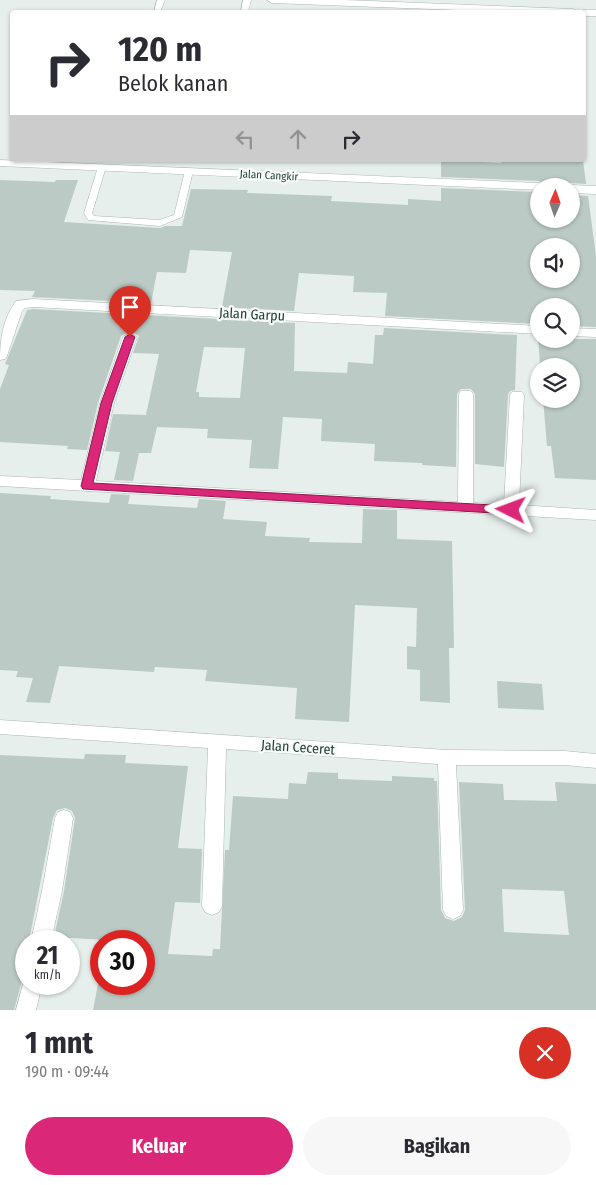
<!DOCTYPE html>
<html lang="id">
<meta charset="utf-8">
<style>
:root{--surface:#fff;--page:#f7f7f7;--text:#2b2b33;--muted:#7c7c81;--accent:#db2777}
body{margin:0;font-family:"Fira Sans Condensed",sans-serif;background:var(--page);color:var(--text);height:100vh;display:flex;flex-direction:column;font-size:19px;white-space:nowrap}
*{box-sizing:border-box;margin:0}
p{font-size:16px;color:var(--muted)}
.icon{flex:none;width:28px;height:28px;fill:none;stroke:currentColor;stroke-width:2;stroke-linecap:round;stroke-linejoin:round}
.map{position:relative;height:1010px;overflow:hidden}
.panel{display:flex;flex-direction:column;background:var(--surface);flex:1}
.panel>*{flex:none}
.hud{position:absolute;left:10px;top:10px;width:576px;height:152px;border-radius:5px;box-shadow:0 1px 4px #0004;background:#fff;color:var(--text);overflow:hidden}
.needle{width:32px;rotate:2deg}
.tools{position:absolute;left:530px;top:178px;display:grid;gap:10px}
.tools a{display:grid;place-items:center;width:50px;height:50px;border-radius:50%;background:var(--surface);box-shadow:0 1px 4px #0004;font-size:25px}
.speed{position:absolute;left:15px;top:930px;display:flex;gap:10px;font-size:25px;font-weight:700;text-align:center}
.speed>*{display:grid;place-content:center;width:65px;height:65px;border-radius:50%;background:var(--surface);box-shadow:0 1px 4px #0004;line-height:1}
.speed small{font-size:12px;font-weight:400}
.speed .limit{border:8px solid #d22;background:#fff;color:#111}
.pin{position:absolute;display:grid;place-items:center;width:42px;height:42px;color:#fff;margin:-51px -21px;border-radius:50% 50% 50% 0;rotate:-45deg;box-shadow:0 0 5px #0007}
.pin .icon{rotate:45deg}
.me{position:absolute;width:55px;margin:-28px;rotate:273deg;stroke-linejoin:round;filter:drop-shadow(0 0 4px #0008)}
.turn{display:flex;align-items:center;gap:18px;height:105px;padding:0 25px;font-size:22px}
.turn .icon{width:65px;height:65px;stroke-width:2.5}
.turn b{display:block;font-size:35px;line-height:42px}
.lanes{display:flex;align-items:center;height:48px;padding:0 25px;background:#0003;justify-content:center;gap:25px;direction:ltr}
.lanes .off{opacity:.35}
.round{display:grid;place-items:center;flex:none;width:52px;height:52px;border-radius:26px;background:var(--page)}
.headline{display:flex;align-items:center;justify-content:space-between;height:85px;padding:0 25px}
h1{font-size:30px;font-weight:700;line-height:38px}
.button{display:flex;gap:10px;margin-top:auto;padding:10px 25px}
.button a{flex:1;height:58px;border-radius:30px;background:var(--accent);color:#fff;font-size:20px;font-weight:700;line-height:58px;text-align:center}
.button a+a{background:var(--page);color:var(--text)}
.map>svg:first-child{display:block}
.building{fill:#bbcac4;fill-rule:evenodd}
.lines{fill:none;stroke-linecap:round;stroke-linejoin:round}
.service-casing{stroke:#a8b8b2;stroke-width:1}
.minor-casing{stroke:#a8b8b2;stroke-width:1}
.service{fill:#fff;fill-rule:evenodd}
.minor{fill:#fff;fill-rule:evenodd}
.route{fill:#db2777;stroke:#8e194d}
.labels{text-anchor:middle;stroke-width:4.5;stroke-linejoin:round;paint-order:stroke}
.far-street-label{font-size:11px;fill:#24423a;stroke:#f7fbf9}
.street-label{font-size:14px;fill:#24423a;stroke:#f7fbf9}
</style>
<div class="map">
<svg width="596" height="1010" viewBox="0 0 596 1010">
<rect width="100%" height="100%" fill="#e6efeb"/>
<path class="building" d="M 441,160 L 501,163 L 501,160 L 583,160 L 586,184 L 571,183 L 566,186 L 546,186 L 539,181 L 441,177 Z
M 0,180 L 55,182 L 56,180 L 78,180 L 64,222 L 160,228 L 165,226 L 182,226 L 191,189 L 248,190 L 247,193 L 332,196 L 331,201 L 408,205 L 408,199 L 441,201 L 441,188 L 539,192 L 539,219 L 571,219 L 571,195 L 588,196 L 596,256 L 596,327 L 571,326 L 571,306 L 539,306 L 539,324 L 385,316 L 387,293 L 353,292 L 354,276 L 299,273 L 294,311 L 222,307 L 232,252 L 190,250 L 186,273 L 157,272 L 151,303 L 32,297 L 35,291 L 0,290 ZM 539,246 L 571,246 L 571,279 L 539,279 Z
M 33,309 L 295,323 L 294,371 L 347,373 L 348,362 L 373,364 L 375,335 L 383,335 L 384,328 L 517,335 L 515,390 L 510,391 L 508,395 L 504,467 L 475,464 L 475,394 L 471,389 L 461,389 L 457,394 L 456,467 L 422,465 L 422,463 L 374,461 L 375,444 L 321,441 L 322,419 L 283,417 L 278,469 L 249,468 L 252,440 L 207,438 L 208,429 L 157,427 L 151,453 L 139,453 L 133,481 L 114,480 L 120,452 L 105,451 L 113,414 L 146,415 L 159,354 L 133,353 L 139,336 L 131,331 L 121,336 L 98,403 L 87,450 L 67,449 L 68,446 L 0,442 L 0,389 L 9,365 L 5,364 L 27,310 ZM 204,347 L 245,348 L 240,398 L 199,397 L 199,392 L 196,392 Z
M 538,336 L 539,339 L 596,339 L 596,480 L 555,478 L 551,446 L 547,446 L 543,399 L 571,399 L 571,366 L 540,366 Z
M 0,493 L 51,496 L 50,499 L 109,503 L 111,494 L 130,495 L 128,504 L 197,508 L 199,499 L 226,501 L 223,519 L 267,522 L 265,536 L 310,538 L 309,542 L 362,543 L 363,509 L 397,510 L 397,539 L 452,541 L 454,648 L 449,648 L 450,703 L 420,701 L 420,670 L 407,669 L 407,646 L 416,647 L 417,608 L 355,605 L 349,722 L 295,719 L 297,688 L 205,681 L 207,670 L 155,667 L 154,672 L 59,666 L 50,703 L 26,702 L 33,678 L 16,677 L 18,671 L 0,670 Z
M 497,681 L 542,684 L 544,710 L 498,708 Z
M 85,754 L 126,755 L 125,763 L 188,766 L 178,848 L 202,849 L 200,903 L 175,902 L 168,954 L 212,956 L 213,949 L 220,949 L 225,850 L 229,850 L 233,796 L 288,799 L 289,783 L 306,784 L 308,772 L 338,773 L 338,779 L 392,781 L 392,776 L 434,778 L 434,781 L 437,781 L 441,910 L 445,918 L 454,921 L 462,917 L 465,910 L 459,782 L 503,784 L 504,800 L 557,801 L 555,782 L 596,784 L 596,1010 L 93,1010 L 98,984 L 144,984 L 144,941 L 106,941 L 106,940 L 54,937 L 64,891 L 75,818 L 72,811 L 65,808 L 57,810 L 53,818 L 29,941 L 26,941 L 26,976 L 23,977 L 14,1010 L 0,1010 L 0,755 L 84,759 ZM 502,889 L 564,891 L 569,935 L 504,932 Z"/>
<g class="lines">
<g class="service-casing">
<path id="service" d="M 157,0 L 165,0 L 160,12 L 154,12 Z
M 243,0 L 251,0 L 248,12 L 241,12 Z
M 102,164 L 106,167 L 92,213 L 94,216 L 159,220 L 174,215 L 185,171 L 189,168 L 193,171 L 182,217 L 160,226 L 88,220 L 84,213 L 98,167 Z"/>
</g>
<g class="minor-casing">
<path id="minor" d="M 267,0 L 345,0 L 573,9 L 578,12 L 512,12 L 272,3 Z
M 584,10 L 596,10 L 596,16 L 584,16 L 584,12 L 579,12 Z
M 0,160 L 539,183 L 544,186 L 539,186 L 539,190 L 0,166 Z
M 571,185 L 596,186 L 596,194 L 571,193 L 571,186 L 568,186 Z
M 33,299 L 539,326 L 539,334 L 33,307 L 25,308 L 22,311 L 7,356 L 5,359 L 0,360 C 0,338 3,319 16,301 Z
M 571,328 L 596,329 L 596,337 L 571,336 Z
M 130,333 L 137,337 L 114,403 L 96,481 L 458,502 L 459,394 L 461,391 L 471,391 L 473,394 L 473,503 L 504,504 L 510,395 L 512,392 L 522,392 L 524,395 L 519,505 L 596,510 L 596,520 L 0,486 L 0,476 L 81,480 L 100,403 L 123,337 Z
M 0,720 L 447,750 L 565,751 L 596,754 L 596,768 L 565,765 L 456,765 L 463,910 L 460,916 L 453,919 L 446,916 L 443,910 L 438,764 L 226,749 L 222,906 L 219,912 L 212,915 L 205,912 L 202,906 L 208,748 L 0,734 Z
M 64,810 L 70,812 L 73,818 L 62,891 L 51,941 L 31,941 L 42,891 L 55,818 L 58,812 Z
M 25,977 L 26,984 L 42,984 L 36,1010 L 16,1010 Z"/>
</g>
<use href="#service" class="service"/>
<use href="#minor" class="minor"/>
</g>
<path class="route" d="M 130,334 L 135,337 L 112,403 L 93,483 L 511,506 L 517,510 L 511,514 L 83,489 L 81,486 L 101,403 L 125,337 Z"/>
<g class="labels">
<g class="far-street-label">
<text transform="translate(269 175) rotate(3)" y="4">Jalan Cangkir</text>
</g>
<g class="street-label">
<text transform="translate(252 314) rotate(3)" y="5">Jalan Garpu</text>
<text transform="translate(298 747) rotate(4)" y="5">Jalan Ceceret</text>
</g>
</g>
</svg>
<div class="tools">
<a><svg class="needle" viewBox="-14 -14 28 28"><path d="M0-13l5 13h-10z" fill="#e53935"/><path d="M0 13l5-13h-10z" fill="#7c7c81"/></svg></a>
<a><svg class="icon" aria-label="sound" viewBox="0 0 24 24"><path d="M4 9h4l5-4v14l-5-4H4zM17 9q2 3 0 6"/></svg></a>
<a><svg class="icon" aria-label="search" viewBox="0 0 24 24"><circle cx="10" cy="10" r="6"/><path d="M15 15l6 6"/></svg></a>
<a><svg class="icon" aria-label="layers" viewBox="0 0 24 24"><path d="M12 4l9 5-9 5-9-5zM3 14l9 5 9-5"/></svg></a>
</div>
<div class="speed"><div>21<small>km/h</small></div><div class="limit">30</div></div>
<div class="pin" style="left:130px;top:337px;background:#d93025"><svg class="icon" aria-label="arrive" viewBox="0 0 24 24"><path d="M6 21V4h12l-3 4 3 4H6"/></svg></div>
<svg class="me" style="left:511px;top:510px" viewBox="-20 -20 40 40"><path d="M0-17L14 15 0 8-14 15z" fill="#db2777" stroke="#fff" stroke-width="4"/></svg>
<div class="hud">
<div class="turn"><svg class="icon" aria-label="right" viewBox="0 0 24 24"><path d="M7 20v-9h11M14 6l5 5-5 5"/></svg><div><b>120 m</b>Belok kanan</div></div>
<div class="lanes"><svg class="icon off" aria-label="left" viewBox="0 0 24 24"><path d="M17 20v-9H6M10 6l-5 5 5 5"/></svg><svg class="icon off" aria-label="ahead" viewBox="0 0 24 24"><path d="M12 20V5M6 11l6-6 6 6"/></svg><svg class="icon" aria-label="right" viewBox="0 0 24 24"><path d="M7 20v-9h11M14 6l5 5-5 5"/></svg></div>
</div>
</div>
<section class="panel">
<div class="headline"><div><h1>1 mnt</h1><p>190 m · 09:44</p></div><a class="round" style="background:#d93025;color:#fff"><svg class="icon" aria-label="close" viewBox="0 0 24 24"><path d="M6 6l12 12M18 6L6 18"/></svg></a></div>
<div class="button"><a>Keluar</a><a>Bagikan</a></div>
</section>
